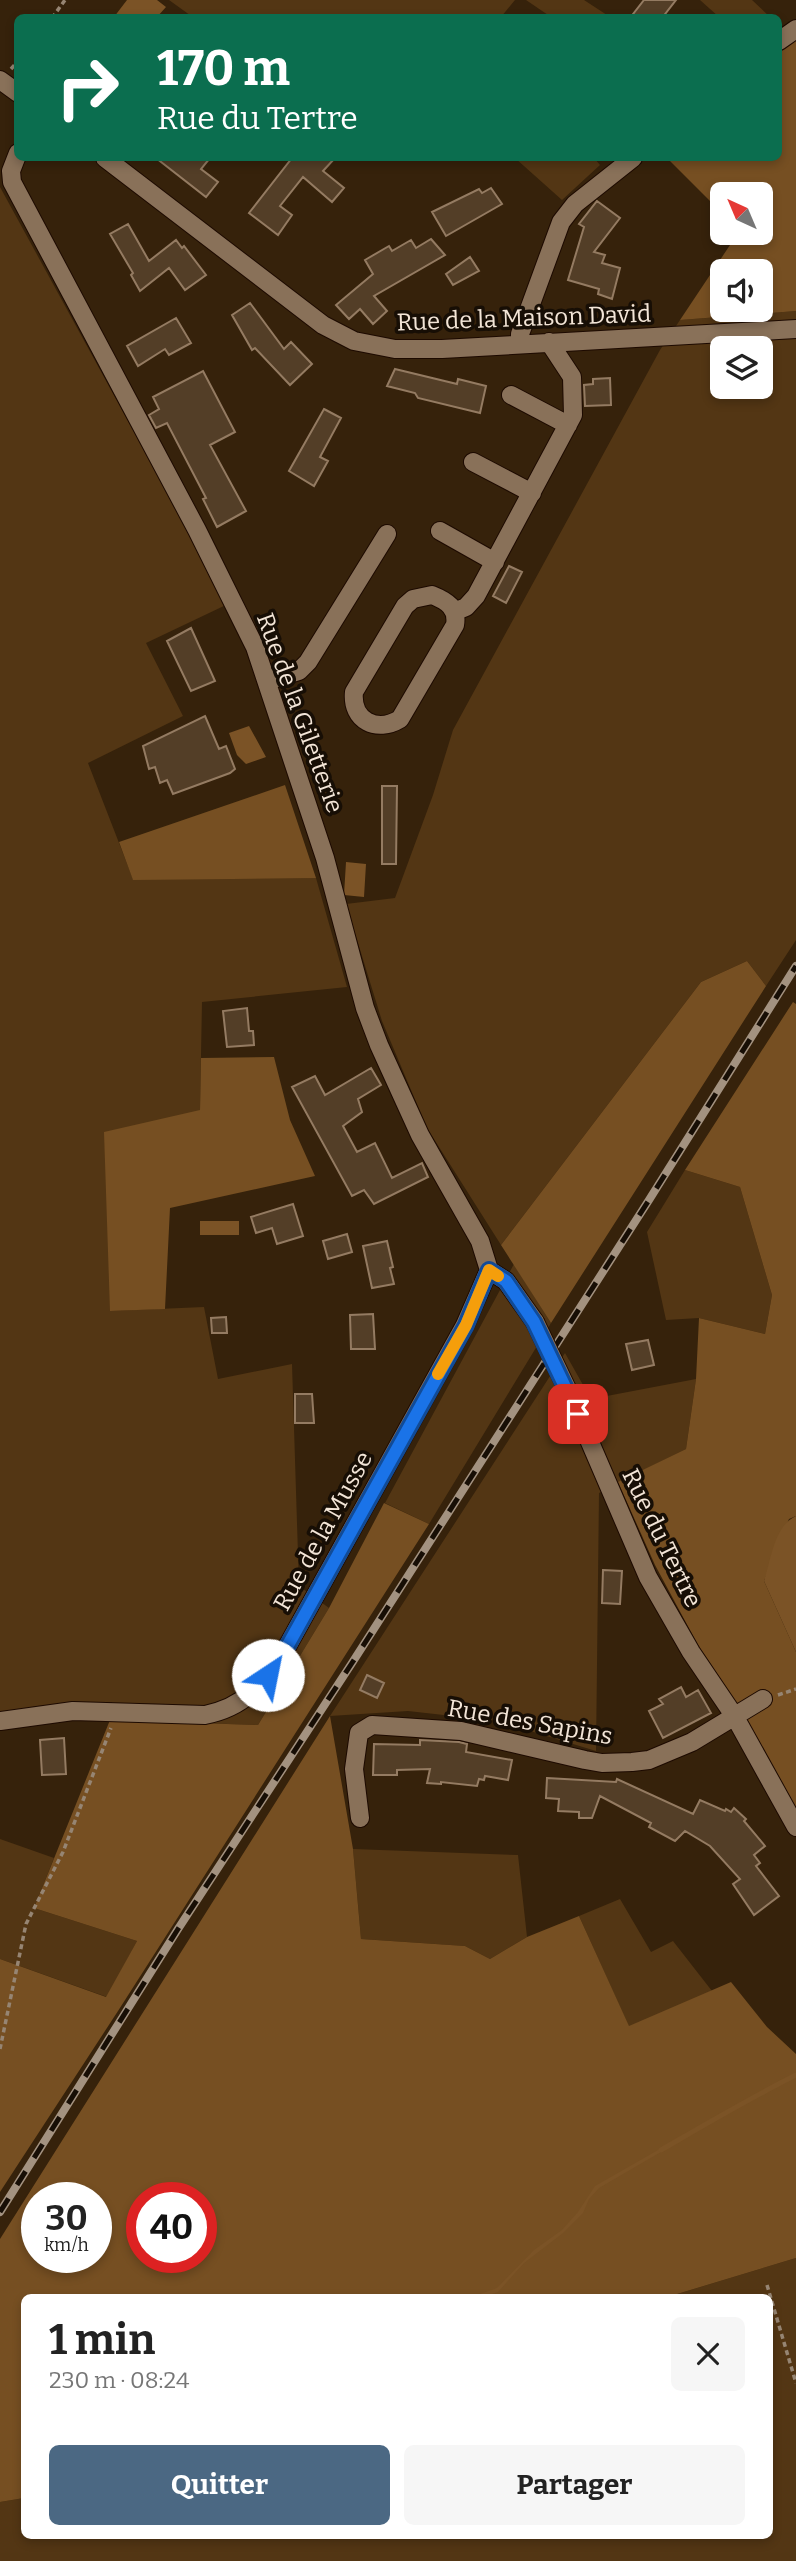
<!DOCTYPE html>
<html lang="fr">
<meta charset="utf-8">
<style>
:root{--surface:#fff;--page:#f6f6f6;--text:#222;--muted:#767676;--accent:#4b6883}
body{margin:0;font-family:Bitter,serif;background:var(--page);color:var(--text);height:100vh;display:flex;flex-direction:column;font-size:26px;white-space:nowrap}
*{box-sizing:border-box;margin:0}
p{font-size:23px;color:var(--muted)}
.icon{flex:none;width:38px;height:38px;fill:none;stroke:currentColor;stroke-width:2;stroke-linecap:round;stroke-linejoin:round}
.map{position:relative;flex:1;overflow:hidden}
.sheet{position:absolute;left:21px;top:2294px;width:752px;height:245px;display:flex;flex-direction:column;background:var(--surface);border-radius:10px;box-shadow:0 4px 10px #0003}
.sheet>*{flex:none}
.banner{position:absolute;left:14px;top:14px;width:768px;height:147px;border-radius:10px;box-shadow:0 4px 10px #0003;background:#0b6e4f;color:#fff;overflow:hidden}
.needle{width:46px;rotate:316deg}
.buttons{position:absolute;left:710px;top:182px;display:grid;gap:14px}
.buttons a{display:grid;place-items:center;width:63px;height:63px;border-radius:10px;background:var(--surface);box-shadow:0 4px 10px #0003;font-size:35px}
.speed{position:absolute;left:21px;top:2182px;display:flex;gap:14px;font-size:35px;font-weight:700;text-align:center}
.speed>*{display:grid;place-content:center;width:91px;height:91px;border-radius:50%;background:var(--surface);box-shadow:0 4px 10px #0003;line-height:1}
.speed small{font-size:18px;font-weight:400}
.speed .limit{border:10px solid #d22;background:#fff;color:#111}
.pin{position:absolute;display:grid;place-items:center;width:60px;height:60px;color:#fff;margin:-30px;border-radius:14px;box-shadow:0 4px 10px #0006}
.me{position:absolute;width:77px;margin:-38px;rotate:34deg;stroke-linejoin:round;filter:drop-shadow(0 0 5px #0008)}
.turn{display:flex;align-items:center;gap:24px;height:147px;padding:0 28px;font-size:32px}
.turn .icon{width:91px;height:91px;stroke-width:2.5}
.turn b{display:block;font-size:49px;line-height:60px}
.round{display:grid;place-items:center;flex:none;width:74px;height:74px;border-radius:10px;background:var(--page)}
.overview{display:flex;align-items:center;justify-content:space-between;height:119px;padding:0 28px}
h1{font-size:42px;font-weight:700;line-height:52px}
.cta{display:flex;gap:14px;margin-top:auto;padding:14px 28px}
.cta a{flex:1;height:80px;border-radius:10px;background:var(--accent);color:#fff;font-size:28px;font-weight:700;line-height:80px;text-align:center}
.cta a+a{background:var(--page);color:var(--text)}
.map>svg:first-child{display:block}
.green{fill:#533614;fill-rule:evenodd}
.forest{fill:#764f22;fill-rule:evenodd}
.water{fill:#7b5326}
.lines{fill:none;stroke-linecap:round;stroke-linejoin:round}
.stream{stroke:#7b5326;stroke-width:5}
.building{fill:#533e27;stroke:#947b62;stroke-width:2}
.minor-casing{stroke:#1d0a00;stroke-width:20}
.path{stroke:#968573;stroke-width:3.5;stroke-dasharray:5 3.5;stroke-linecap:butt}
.minor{stroke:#897159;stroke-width:18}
.rail-casing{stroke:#a39280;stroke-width:8}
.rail{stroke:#170e05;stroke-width:5;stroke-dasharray:16;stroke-linecap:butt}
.minor-bridge-casing{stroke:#1d0a00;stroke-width:20;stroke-linecap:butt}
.minor-bridge{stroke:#897159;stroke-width:18}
.route-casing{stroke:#114b97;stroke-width:18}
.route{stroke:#1a73e8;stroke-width:12}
.slow{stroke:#f59e0b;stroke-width:12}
.labels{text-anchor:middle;stroke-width:7;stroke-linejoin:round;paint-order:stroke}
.street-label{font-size:24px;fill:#f3e5d7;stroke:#170e05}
</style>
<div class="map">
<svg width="796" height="2561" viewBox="0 0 796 2561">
<rect width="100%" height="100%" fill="#36220b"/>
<path class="green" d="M 169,0 L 515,0 L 501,17 L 194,18 Z
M 526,0 L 584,0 L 610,17 L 551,17 Z
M 700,0 L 752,0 L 770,17 L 719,17 Z
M 515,158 L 594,158 L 600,165 L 562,200 Z
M 0,187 L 228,604 L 146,643 L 183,716 L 88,763 L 133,879 L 316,878 L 347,987 L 202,1002 L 200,1110 L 111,1311 L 204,1307 L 218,1379 L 292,1364 L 299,1586 L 329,1608 L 258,1725 L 110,1720 L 112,1702 L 38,1706 L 0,1713 Z
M 796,311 L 796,940 L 766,986 L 747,961 L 701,982 L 501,1245 L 427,1128 L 382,1021 L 346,904 L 395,898 L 433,795 L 453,730 L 660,350 L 680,320 ZM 723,348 L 761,348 L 761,387 L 723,387 Z
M 685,1170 L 740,1187 L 772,1295 L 765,1334 L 699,1318 L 666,1320 L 647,1232 Z
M 514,1264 L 551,1323 L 429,1524 L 385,1503 Z
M 565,1353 L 591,1399 L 696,1379 L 686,1449 L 599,1493 L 596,1751 L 497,1721 L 408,1711 L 330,1716 Z
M 0,1839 L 54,1858 L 34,1908 L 137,1941 L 107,1997 L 0,1959 Z
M 353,1849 L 518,1855 L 527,1937 L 490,1959 L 465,1946 L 361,1939 Z
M 620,1899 L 651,1952 L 673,1941 L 712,1991 L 629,2027 L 579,1916 Z
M 796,2258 L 796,2561 L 0,2561 L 0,2502 L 24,2498 L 24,2536 L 770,2536 L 770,2298 L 664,2298 Z"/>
<path class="forest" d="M 796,34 L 796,311 L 680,320 L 738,233 L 761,233 L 761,194 L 723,194 L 723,214 L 667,158 L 779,158 L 779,47 ZM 723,271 L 761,271 L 761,310 L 723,310 Z
M 285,785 L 316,878 L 133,880 L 119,842 Z
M 747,961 L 766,986 L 551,1323 L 501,1245 L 701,982 Z
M 793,1002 L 796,1004 L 796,1516 L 789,1519 L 764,1581 L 796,1652 L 796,1809 L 745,1716 L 698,1645 L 655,1565 L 618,1482 L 686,1449 L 696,1379 L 699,1318 L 765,1334 L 772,1295 L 740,1187 L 685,1170 Z
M 274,1057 L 290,1120 L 315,1176 L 170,1208 L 165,1309 L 110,1311 L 104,1132 L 200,1110 L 201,1058 Z
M 384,1503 L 429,1524 L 118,2011 L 0,2192 L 0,1959 L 106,1997 L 137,1941 L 34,1908 L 110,1720 L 258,1725 L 329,1608 Z
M 330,1716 L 353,1849 L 361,1939 L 465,1946 L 490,1959 L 527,1937 L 579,1916 L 629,2026 L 731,1982 L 767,2027 L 796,2054 L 796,2258 L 664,2298 L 24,2298 L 24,2498 L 0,2502 L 0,2239 ZM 37,2198 L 96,2198 L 96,2258 L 37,2258 ZM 142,2198 L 201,2198 L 201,2258 L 142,2258 Z"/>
<path class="water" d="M 127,0 L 157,0 L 166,7 L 157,17 L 114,17 Z
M 249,726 L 266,757 L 246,764 L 237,755 L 229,733 Z
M 346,862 L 366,864 L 364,897 L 344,895 Z
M 200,1221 L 239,1221 L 239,1235 L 200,1235 Z
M 796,1516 L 796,1652 L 764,1581 C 771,1560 774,1526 796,1516 Z
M 665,2146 L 666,2149 L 599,2188 L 589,2199 L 583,2213 L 563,2233 L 524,2263 L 498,2292 L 481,2298 L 469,2298 L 497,2288 L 534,2250 L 562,2230 L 578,2212 L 595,2186 Z"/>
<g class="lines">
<path class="stream" d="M 661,2150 C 706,2124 750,2098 796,2075"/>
</g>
<path class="building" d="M 644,0 L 676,0 L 662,18 L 630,18 Z
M 156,158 L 210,158 L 201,169 L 218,182 L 206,197 Z
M 292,158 L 335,158 L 323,171 L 344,188 L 332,202 L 303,177 L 280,206 L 292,215 L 278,235 L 249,213 Z
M 491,188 L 502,204 L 446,236 L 432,212 L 479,189 L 482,193 Z
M 597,201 L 620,218 L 594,252 L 605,255 L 602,263 L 620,268 L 612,299 L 598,294 L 599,289 L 568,280 L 584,227 L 579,224 Z
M 128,224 L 149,261 L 176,240 L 182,248 L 184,246 L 206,275 L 185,290 L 169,268 L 140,291 L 131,275 L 133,273 L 110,234 Z
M 431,239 L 445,255 L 374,296 L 387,311 L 373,324 L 360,309 L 349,319 L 336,305 L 373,274 L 365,260 L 389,246 L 392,251 L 411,240 L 416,248 Z
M 470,257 L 479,271 L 453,285 L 446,274 Z
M 250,303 L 284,349 L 291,342 L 312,364 L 290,385 L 255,348 L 252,350 L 232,315 Z
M 176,318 L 191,343 L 169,355 L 165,349 L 138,366 L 127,346 Z
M 395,369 L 457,384 L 458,379 L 486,386 L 480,413 L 418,398 L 415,393 L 387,386 Z
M 203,371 L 235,432 L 210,445 L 246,511 L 217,527 L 203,499 L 206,498 L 167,423 L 156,428 L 149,415 L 159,409 L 153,397 Z
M 610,378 L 611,405 L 585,406 L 584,385 L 593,384 L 593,379 Z
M 324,409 L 341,418 L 320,457 L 328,461 L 314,486 L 289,471 Z
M 509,566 L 522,572 L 506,603 L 493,596 Z
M 191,628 L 215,681 L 191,691 L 167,641 Z
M 205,716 L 219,749 L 226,746 L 235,769 L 230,773 L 173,794 L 167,780 L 160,783 L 155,767 L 149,769 L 143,746 Z
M 382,786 L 397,786 L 396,864 L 382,864 Z
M 247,1008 L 249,1031 L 253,1031 L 254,1045 L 227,1047 L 223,1011 Z
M 371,1068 L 381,1085 L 358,1099 L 362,1112 L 343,1126 L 357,1152 L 375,1143 L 392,1178 L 422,1163 L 428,1177 L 374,1204 L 364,1190 L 352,1196 L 292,1087 L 315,1076 L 325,1095 Z
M 293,1204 L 303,1236 L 277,1244 L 272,1228 L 256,1233 L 251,1217 Z
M 347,1234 L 352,1252 L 328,1259 L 323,1241 Z
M 387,1241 L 393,1267 L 390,1268 L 394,1284 L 372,1288 L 363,1246 Z
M 373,1314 L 375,1349 L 351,1349 L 350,1315 Z
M 226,1317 L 227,1333 L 212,1333 L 211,1318 Z
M 648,1340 L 654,1365 L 632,1370 L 626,1344 Z
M 295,1394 L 312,1394 L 314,1423 L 295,1423 Z
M 603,1570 L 622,1571 L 620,1604 L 602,1603 Z
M 367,1675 L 384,1683 L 377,1698 L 360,1690 Z
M 681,1687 L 686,1697 L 698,1690 L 711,1713 L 663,1738 L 649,1711 L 663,1704 L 659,1699 Z
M 64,1738 L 66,1774 L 42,1775 L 40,1740 Z
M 420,1740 L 459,1742 L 467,1744 L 466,1752 L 512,1760 L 508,1780 L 485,1776 L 484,1780 L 479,1779 L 477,1786 L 441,1782 L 441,1784 L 427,1783 L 430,1769 L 397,1770 L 397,1775 L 373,1775 L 374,1744 L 420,1745 Z
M 547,1778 L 616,1782 L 617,1779 L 693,1814 L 700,1800 L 725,1811 L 726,1809 L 731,1812 L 734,1808 L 746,1819 L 744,1821 L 765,1846 L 754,1855 L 760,1863 L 756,1866 L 779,1896 L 754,1915 L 733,1884 L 740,1879 L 710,1846 L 685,1831 L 675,1841 L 649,1827 L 651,1823 L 600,1796 L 592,1818 L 579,1818 L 579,1812 L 558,1811 L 559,1799 L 546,1798 Z"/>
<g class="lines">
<g class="minor-casing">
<path id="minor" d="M 779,41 L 796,29
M 0,80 L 18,93
M 18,153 L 11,171 L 12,182 L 197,530 L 255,647 L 325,858 L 365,1008 L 379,1045 L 420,1135 L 480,1241 L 489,1270
M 105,158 L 323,325 L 354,341 L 395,349 L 442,349 L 796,329
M 520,344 L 520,334 L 561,222 L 575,204 L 633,158
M 511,395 L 568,425
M 473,462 L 532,493
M 440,531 L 495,562
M 432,595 C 447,601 458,608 455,625 L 400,719 C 377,733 351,721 354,692 L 405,606 L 413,599 Z
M 454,612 L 466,607 L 476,596 L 573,415 L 572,377 L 549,342
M 267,681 L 299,671 L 308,662 L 387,534
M 489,1270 L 506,1281 L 535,1322
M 568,1391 L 648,1577 L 691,1652 L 735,1717 L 796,1827
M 0,1721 L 73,1711 L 205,1715 C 250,1706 264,1680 288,1645 L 465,1325 L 489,1270
M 360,1818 L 354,1769 L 359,1733 L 372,1725 L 461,1731 L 585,1760 L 602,1763 L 632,1762 L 649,1760 L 692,1742 L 763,1699"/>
</g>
<path class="path" d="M 52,18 L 65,0
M 11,69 L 18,61
M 778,1695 L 796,1689
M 0,2049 L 26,1924 L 63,1852 L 111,1728
M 767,2285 L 796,2383"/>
<use href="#minor" class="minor"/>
<g class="rail-casing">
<path id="rail" d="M 0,2212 L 178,1929 L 352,1663 L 649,1200 L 796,966"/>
</g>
<use href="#rail" class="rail"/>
<g class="minor-bridge-casing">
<path id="minor-bridge" d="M 535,1322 L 568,1391"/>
</g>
<use href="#minor-bridge" class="minor-bridge"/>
</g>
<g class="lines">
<g class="route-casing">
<path id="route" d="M 268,1675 L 288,1645 L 466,1325 L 489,1270 L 506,1281 L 534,1322 L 578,1414"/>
</g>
<use href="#route" class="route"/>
<path class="slow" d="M 438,1374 L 466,1325 L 489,1270 L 498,1276"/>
</g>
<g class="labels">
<g class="street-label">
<text transform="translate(524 318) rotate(-2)" y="8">Rue de la Maison David</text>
<text transform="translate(300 713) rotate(70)" y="8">Rue de la Giletterie</text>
<text transform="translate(323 1531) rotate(-61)" y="8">Rue de la Musse</text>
<text transform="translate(662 1538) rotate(64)" y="8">Rue du Tertre</text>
<text transform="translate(530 1722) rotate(10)" y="8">Rue des Sapins</text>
</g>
</g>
</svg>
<div class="buttons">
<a><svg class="needle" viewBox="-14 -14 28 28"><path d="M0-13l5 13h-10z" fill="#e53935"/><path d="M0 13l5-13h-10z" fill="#767676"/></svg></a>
<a><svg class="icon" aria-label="sound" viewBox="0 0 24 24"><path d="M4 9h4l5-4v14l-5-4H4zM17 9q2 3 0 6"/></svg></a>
<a><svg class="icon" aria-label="layers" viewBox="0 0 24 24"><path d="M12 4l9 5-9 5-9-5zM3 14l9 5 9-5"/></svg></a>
</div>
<div class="speed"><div>30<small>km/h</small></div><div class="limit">40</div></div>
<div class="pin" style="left:578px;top:1414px;background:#d93025"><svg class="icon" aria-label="arrive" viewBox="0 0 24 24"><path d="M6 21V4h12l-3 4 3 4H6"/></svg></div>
<svg class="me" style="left:268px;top:1675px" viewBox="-20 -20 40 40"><circle r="19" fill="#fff"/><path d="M0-13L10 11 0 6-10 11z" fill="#1a73e8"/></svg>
<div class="banner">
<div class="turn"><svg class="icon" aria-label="right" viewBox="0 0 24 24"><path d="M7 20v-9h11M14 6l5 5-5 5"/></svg><div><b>170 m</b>Rue du Tertre</div></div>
</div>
<section class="sheet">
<div class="overview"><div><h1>1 min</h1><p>230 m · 08:24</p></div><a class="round"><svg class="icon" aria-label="close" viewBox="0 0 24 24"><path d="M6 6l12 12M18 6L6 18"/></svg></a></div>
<div class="cta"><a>Quitter</a><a>Partager</a></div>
</section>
</div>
